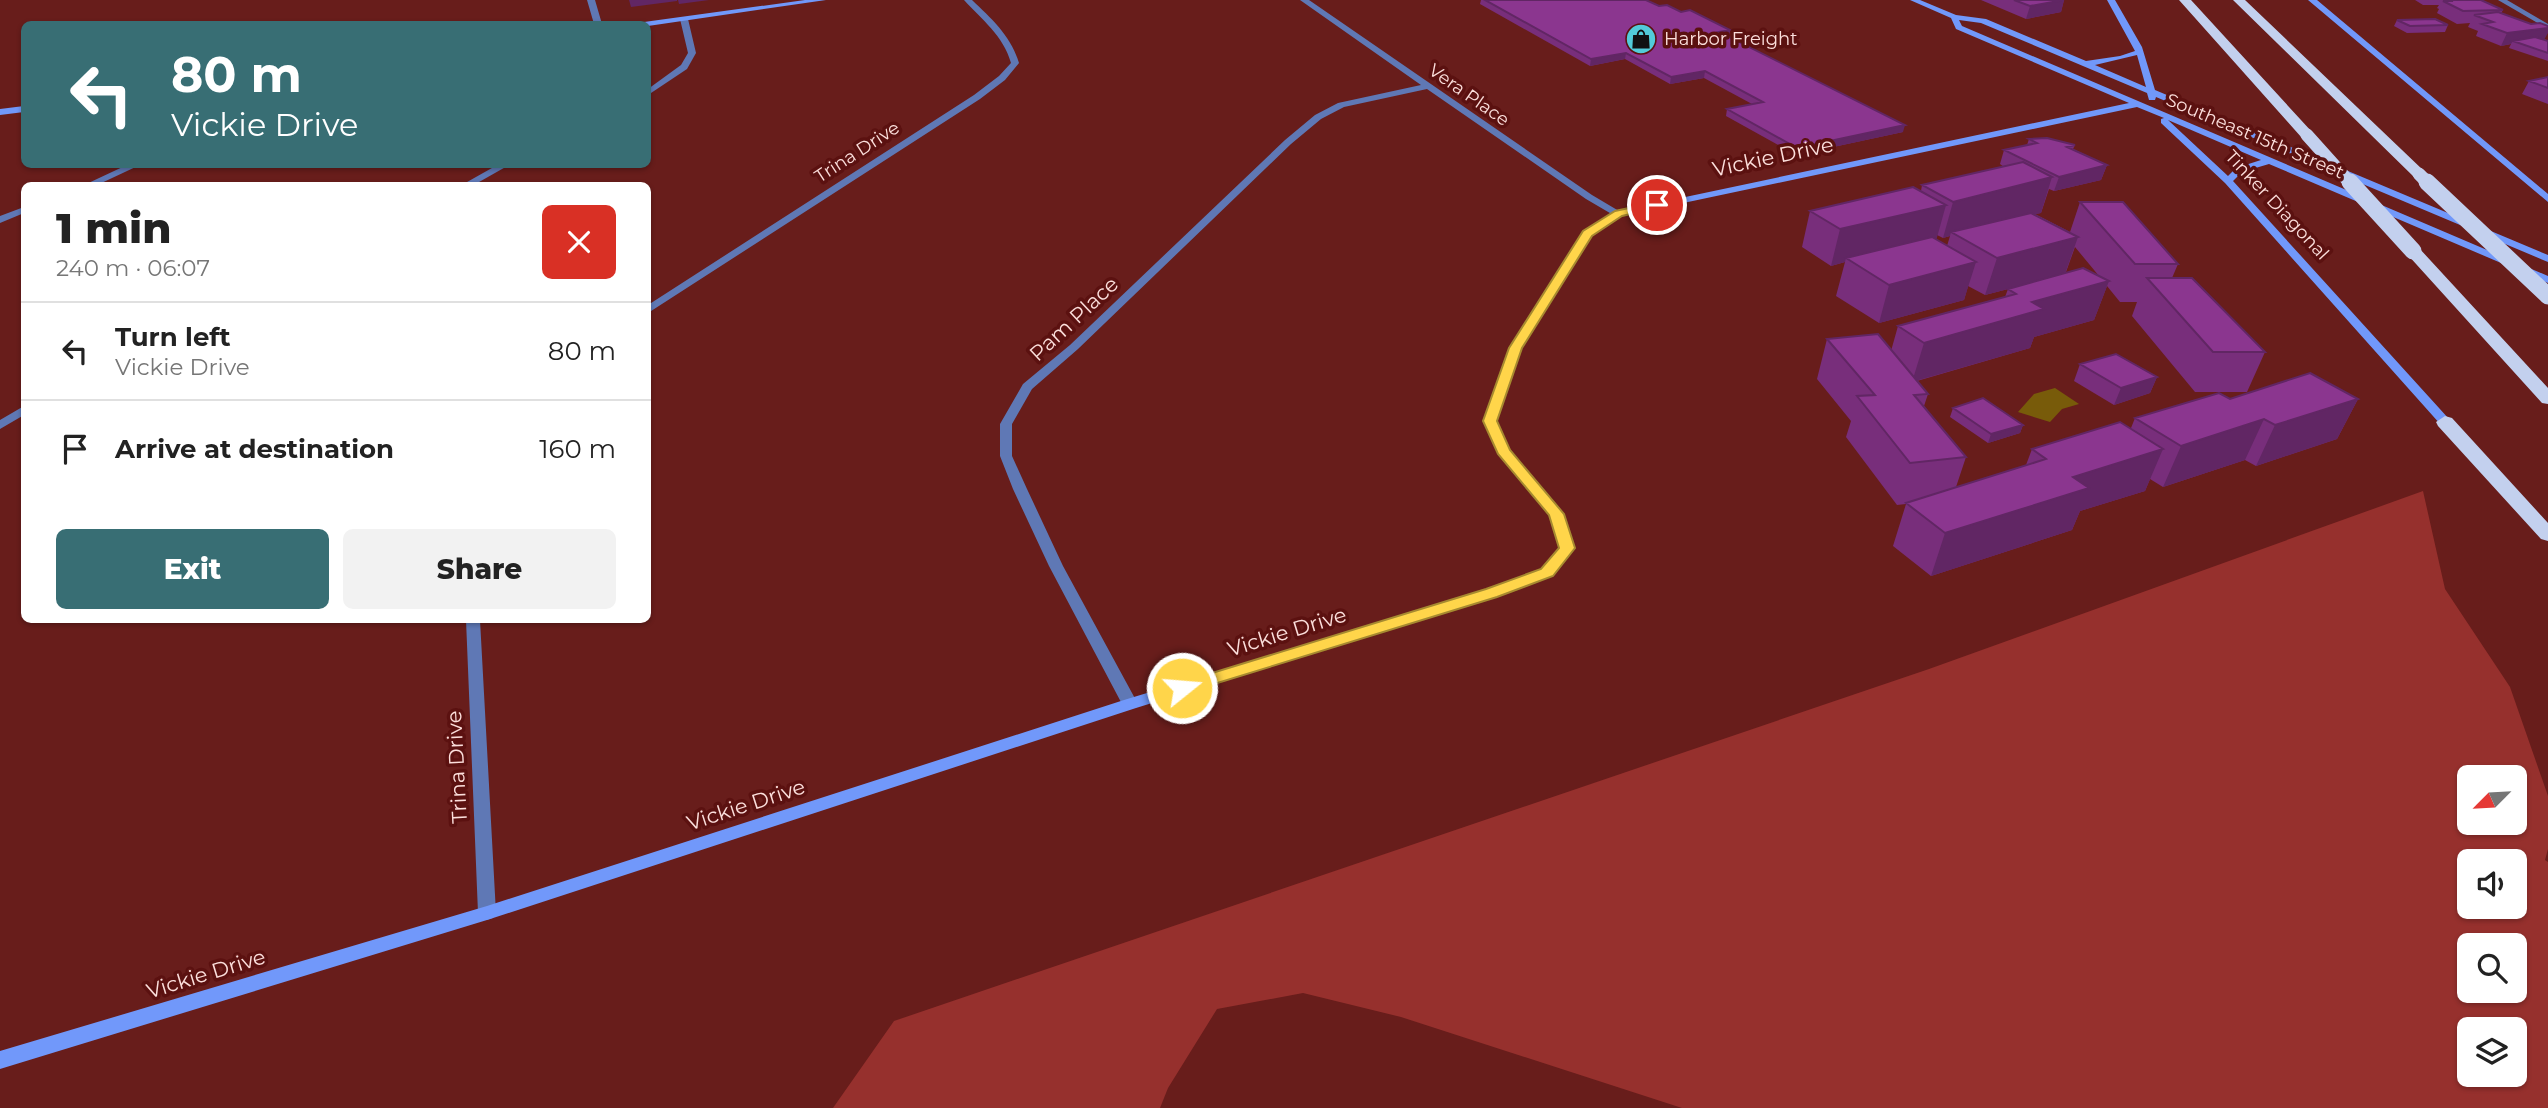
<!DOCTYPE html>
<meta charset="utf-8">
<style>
:root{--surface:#fff;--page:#f2f2f2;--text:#222;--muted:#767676;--line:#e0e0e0;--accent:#386e74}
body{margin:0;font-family:Montserrat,sans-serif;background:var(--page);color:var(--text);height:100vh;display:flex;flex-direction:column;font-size:26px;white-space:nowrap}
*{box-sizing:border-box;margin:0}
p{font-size:23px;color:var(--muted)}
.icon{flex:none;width:38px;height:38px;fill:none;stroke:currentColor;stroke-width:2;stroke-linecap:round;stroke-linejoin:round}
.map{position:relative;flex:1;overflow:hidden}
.sheet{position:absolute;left:21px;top:182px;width:630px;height:441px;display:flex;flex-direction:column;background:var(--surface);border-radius:10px;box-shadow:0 2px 5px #0004}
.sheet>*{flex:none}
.banner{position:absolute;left:21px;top:21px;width:630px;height:147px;border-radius:10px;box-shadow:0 2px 5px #0004;background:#386e74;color:#fff;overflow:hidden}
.needle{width:46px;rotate:246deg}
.controls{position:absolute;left:2457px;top:765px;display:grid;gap:14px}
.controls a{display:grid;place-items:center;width:70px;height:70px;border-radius:10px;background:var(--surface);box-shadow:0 2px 5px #0004;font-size:35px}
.pin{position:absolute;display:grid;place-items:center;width:60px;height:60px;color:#fff;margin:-30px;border:4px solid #fff;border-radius:50%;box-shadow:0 2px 7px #0007}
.me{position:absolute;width:77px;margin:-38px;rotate:73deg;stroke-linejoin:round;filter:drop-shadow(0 0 5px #0008)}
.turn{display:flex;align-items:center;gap:24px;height:147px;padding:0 35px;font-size:32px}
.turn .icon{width:91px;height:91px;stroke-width:2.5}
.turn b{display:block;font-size:49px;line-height:60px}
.round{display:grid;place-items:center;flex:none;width:74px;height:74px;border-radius:10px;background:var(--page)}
.summary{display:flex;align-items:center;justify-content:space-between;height:119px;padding:0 35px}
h1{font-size:42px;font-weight:800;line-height:52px}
.button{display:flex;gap:14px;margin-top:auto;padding:14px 35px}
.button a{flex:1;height:80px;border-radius:10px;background:var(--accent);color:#fff;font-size:28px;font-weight:800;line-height:80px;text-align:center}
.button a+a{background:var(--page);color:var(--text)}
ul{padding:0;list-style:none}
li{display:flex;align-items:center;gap:21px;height:98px;padding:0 35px;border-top:2px solid var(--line)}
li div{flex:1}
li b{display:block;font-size:26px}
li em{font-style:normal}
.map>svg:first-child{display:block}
.green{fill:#96302d;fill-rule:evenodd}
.water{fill:#785b0a}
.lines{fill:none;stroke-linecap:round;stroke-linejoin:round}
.street{fill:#5f78b5;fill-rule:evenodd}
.secondary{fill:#7198fa;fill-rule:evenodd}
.highway{fill:#c3d0ee;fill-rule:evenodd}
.highway-bridge-far1{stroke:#c3d0ee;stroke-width:13}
.highway-bridge{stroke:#c3d0ee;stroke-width:17}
.wall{fill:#782e7b;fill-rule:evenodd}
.shaded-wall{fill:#612664}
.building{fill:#8b368f;stroke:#612664;stroke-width:2}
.route{fill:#ffd54a;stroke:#a68a30;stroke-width:2}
.labels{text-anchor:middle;stroke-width:7;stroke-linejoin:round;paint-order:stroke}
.far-poi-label{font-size:18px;fill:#fcdfdc;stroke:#5b1110;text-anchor:start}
.far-street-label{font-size:18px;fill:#fcdfdc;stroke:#5b1110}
.street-label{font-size:21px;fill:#fcdfdc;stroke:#5b1110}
</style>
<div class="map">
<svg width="2548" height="1108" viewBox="0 0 2548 1108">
<rect width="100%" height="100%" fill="#681d1b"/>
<path class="green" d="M 2423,491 L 2445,589 L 2510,687 L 2548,796 L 2548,849 L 2545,860 L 2548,862 L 2548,1108 L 1682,1108 L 1401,1017 L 1303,993 L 1217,1009 L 1168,1088 L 1160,1108 L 833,1108 L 894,1021 L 1929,669 ZM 2469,777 L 2515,777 L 2515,822 L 2469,822 ZM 2515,861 L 2515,906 L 2469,906 L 2469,861 ZM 2515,945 L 2515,990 L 2469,990 L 2469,945 ZM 2515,1029 L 2515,1074 L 2469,1074 L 2469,1029 Z"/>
<path class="water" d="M 2055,388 L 2079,404 L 2062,409 L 2050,422 L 2018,412 L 2034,394 Z"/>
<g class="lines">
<path class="street" d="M 587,0 L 595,0 L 602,24 L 594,24 Z
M 964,0 L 972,0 C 992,19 1011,36 1019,63 L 1005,80 L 980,99 L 648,313 L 648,305 L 974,95 L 999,76 L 1011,63 C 1003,35 982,20 964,0 Z
M 1300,0 L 1309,0 L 1592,195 L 1624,214 L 1615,216 L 1586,199 L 1427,89 L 1344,107 L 1321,119 L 1291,144 L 1078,349 L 1032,389 L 1012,424 L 1012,456 L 1027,489 L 1063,566 L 1138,704 L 1136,708 L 1124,708 L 1122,704 L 1049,566 L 1013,489 L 1000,456 L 1000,424 L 1023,384 L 1070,345 L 1285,140 L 1315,115 L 1338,103 L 1421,85 Z
M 2498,0 L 2507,0 L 2548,24 L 2548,29 Z
M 684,17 L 688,19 L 696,53 L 687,69 L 648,95 L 648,89 L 681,65 L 688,53 L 680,19 Z
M 129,164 L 142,164 L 95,186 L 82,186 Z
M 499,164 L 511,164 L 472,186 L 460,186 Z
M 24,207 L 24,213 L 0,223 L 0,216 Z
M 24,406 L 24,415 L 0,429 L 0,420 Z
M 466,620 L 480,620 L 496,913 L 493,918 L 487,920 L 481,918 L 478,913 Z"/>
<path class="secondary" d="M 805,0 L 826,0 L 648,26 L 640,24 L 644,22 Z
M 1910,0 L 1920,0 L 1956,15 L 1986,19 L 2086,61 L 2120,56 L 2135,51 L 2107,0 L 2115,0 L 2142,47 L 2155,90 L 2548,255 L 2548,262 L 2156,97 L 2155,100 L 2149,100 L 2147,93 L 1981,23 L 1959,20 L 1962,26 L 2548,276 L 2548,283 L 2269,164 L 2242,172 L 2233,181 L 2449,419 L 2451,422 L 2449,425 L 2441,425 L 2225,183 L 2161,123 L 2161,119 L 2164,118 L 2137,107 L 1622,216 L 1591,236 L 1521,348 L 1496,421 L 1509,450 L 1564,514 L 1574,548 L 1552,576 L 1496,596 L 1136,708 L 487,920 L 0,1069 L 0,1051 L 487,906 L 1124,700 L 1486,590 L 1542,570 L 1560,548 L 1550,515 L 1498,454 L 1484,421 L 1509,348 L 1582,234 L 1619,211 L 2129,103 L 1956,29 L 1951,18 ZM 2137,55 L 2146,87 L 2095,65 ZM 2168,120 L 2261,160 L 2236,168 L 2228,176 Z
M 2308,0 L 2317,0 L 2548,194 L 2548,202 Z
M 24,106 L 24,112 L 0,115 L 0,109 Z"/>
<path class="highway" d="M 2179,0 L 2191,0 L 2312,132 L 2312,138 L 2302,138 Z
M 2233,0 L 2245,0 L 2424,171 L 2424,177 L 2414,177 Z
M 2413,246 L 2419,248 L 2548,388 L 2548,404 L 2542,403 L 2407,254 L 2405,251 L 2407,248 Z
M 2445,416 L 2452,418 L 2548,523 L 2548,541 L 2541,539 L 2438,426 L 2436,422 Z"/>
<path class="highway-bridge-far1" d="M 2307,135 L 2351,184
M 2419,174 L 2429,184"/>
<path class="highway-bridge" d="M 2350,182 L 2413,251
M 2427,182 L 2548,296"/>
</g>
<path class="wall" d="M 1481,0 L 1646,0 L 1659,6 L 1681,12 L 1730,30 L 1729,36 L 1903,132 L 1796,155 L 1726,116 L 1727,109 L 1752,104 L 1704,78 L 1670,84 L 1625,59 L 1590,66 L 1480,4 Z
M 1981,0 L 2064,0 L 2061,12 L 2026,19 Z
M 2415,0 L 2481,0 L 2503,10 L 2501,13 L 2548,41 L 2548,61 L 2509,48 L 2511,44 L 2501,46 L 2476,36 L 2478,31 L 2468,27 L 2470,23 L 2457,24 L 2437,13 L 2439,9 L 2437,8 L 2439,5 L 2423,5 Z
M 2397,20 L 2448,25 L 2445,32 L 2407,33 L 2394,26 Z
M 2548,77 L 2548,104 L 2522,94 L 2529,81 Z
M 2029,139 L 2075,145 L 2073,149 L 2107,165 L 2101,180 L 2054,191 L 2049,189 L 2041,213 L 2035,214 L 2070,232 L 2080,202 L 2178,264 L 2172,278 L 2265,352 L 2247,392 L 2195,392 L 2132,316 L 2137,302 L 2120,302 L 2107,286 L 2094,320 L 2034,337 L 2030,348 L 1917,381 L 1928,394 L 1924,406 L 1966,457 L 1956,487 L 2026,465 L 2032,449 L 2131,428 L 2135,418 L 2230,399 L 2358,399 L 2337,439 L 2256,466 L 2245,460 L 2163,487 L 2150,479 L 2145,491 L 2080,511 L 2072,530 L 1931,576 L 1893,546 L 1906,504 L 1897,505 L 1846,437 L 1851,421 L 1817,379 L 1827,339 L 1891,351 L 1898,326 L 2005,297 L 2008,289 L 1985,295 L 1968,286 L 1964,300 L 1879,323 L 1836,296 L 1845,262 L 1831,266 L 1802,247 L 1810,211 L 1921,191 L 1922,185 L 2004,167 L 2000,164 L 2004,150 L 2027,145 ZM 1937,235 L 1943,238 L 1950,236 L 1947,246 L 1936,239 ZM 2075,247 L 2099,276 L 2066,272 Z
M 2080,364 L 2157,377 L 2150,393 L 2114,405 L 2074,381 Z
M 1953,408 L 2023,425 L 2020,433 L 1988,443 L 1950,417 Z"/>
<path class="shaded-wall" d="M 629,0 L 677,0 L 677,1 L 631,7 Z
M 678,0 L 709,0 L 679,4 Z
M 2064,0 L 2061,12 L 2026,19 L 2030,6 Z
M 2548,28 L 2548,33 L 2544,40 L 2513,41 L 2511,44 L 2501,46 L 2507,33 Z
M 1730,30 L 1729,36 L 1719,32 Z
M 1626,53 L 1625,59 L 1590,66 L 1591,59 Z
M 1705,71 L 1704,78 L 1670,84 L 1671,77 Z
M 1905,125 L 1903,132 L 1796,155 L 1797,148 Z
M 2107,165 L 2101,180 L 2054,191 L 2059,177 Z
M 2052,177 L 2041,213 L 1955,235 L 1951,232 L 1950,236 L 1943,238 L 1953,202 Z
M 1946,205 L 1936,241 L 1846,258 L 1845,262 L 1831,266 L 1840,229 Z
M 2078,237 L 2065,274 L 1985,295 L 1997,258 Z
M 1976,262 L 1964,300 L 1879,323 L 1889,285 Z
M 2109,281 L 2094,320 L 2034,337 L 2030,348 L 1912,382 L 1924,343 L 2032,302 Z
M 2157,377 L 2150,393 L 2114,405 L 2121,388 Z
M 2358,399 L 2337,439 L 2256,466 L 2275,425 Z
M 2264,419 L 2245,460 L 2163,487 L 2181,446 Z
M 2023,425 L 2020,433 L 1988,443 L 1991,434 Z
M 2163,449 L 2145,491 L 2080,511 L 2072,530 L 1931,576 L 1945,533 L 2073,477 Z"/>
<path class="building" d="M 1485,0 L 1646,0 L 1659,6 L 1667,5 L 1681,12 L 1690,10 L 1730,30 L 1719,32 L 1905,125 L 1797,148 L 1727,109 L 1763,102 L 1705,71 L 1671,77 L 1626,53 L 1591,59 Z
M 2014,0 L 2064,0 L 2030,6 Z
M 2451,0 L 2481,0 L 2503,10 L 2463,11 L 2443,1 L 2453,1 Z
M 2498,12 L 2531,24 L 2540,23 L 2548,26 L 2548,28 L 2507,33 L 2482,24 L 2493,22 L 2474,15 Z
M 2435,19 L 2448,25 L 2410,26 L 2397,20 Z
M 2535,37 L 2548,41 L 2548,53 L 2513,41 Z
M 2548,77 L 2548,88 L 2529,81 Z
M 2047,138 L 2075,145 L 2067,147 L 2107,165 L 2059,177 L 2004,150 L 2037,143 L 2029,139 Z
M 2023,162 L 2052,177 L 1953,202 L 1922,185 Z
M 1913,187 L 1946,205 L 1840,229 L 1810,211 Z
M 2080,202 L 2123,202 L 2178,264 L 2135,264 Z
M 2031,213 L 2078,237 L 1997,258 L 1951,232 Z
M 1932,237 L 1976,262 L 1889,285 L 1846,258 Z
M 2083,268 L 2109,281 L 2032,302 L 2044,309 L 1924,343 L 1898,326 L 2016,294 L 2008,289 Z
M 2147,278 L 2192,278 L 2265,352 L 2213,352 Z
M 1878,334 L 1928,394 L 1914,395 L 1966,457 L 1910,463 L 1857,396 L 1875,395 L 1827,339 Z
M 2116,354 L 2157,377 L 2121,388 L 2080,364 Z
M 2310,373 L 2358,399 L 2275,425 L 2264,419 L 2181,446 L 2135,418 L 2219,393 L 2230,399 Z
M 1983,398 L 2023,425 L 1991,434 L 1953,408 Z
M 2120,422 L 2163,449 L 2073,477 L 2089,488 L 1945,533 L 1906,503 L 2046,459 L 2032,449 Z"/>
<path class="route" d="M 1657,202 L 1663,205 L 1661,207 L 1622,216 L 1592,236 L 1522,348 L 1497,421 L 1510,450 L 1564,514 L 1575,548 L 1553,576 L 1497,597 L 1188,692 L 1176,692 L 1173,688 L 1176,684 L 1486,589 L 1541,569 L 1559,548 L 1549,515 L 1498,454 L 1483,421 L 1509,348 L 1583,231 L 1615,211 Z"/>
<defs>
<g id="shop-disc" transform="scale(1.575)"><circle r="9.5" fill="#52cbd9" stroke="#5b1110"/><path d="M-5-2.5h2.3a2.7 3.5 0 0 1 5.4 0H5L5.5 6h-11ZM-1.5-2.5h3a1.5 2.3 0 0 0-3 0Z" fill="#111"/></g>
</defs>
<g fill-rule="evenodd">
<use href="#shop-disc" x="1641" y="39"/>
</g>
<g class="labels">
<g class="far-poi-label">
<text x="1664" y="45">Harbor Freight</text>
</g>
<g class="far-street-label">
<text transform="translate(1469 95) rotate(35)" y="6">Vera Place</text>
<text transform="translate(2255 136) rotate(23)" y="6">Southeast 15th Street</text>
<text transform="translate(857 152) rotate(-33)" y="6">Trina Drive</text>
<text transform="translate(2277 205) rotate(47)" y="6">Tinker Diagonal</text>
</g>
<g class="street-label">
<text transform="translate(1773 157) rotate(-12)" y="7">Vickie Drive</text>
<text transform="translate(1074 319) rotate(-43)" y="7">Pam Place</text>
<text transform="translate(1287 632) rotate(-17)" y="7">Vickie Drive</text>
<text transform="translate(457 767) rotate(-93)" y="7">Trina Drive</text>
<text transform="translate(746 805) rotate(-18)" y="7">Vickie Drive</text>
<text transform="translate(206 974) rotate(-17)" y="7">Vickie Drive</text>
</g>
</g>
</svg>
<div class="controls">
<a><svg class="needle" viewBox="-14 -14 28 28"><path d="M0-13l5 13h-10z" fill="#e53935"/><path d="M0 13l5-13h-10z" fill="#767676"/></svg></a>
<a><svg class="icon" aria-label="sound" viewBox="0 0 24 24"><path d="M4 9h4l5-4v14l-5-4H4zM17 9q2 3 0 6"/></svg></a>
<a><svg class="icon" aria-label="search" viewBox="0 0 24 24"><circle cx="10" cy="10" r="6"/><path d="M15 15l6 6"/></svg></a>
<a><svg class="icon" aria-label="layers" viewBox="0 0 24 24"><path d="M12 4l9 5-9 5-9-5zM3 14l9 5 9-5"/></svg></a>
</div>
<div class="pin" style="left:1657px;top:205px;background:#d93025"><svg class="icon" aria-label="arrive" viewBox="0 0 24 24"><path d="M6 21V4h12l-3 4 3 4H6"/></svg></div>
<svg class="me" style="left:1182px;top:688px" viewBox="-20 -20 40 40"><circle r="17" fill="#ffd54a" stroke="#fff" stroke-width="3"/><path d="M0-11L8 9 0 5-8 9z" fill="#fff"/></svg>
<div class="banner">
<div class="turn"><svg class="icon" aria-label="left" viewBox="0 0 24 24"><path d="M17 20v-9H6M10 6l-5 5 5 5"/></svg><div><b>80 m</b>Vickie Drive</div></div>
</div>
<section class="sheet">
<div class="summary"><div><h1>1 min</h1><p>240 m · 06:07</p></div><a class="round" style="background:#d93025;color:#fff"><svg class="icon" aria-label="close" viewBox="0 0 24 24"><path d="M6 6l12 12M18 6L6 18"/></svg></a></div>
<ul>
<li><svg class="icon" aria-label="left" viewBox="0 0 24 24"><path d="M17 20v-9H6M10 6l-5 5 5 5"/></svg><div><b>Turn left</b><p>Vickie Drive</p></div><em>80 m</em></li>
<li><svg class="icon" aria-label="arrive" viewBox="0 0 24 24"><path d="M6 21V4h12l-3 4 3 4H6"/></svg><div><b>Arrive at destination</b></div><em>160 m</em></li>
</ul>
<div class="button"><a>Exit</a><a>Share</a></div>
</section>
</div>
